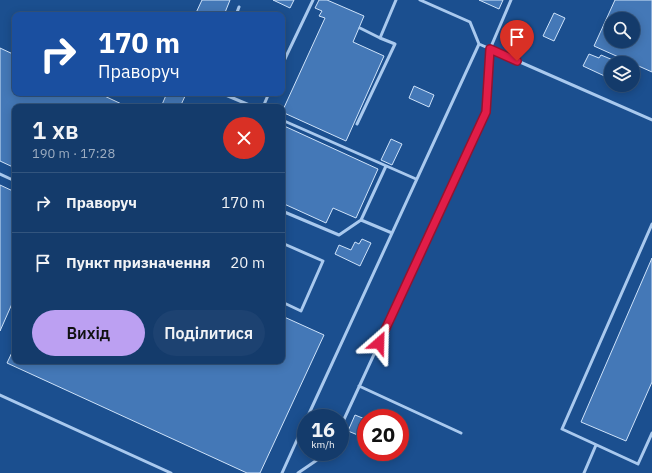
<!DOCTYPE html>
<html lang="uk">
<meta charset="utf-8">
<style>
:root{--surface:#143b6b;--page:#1d4271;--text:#f1f3f6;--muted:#9dadc1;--line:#33557e;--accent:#bca0f2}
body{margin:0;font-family:"IBM Plex Sans",sans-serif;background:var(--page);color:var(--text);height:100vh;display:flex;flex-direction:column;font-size:15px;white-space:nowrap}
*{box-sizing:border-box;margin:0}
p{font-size:13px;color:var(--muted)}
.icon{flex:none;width:22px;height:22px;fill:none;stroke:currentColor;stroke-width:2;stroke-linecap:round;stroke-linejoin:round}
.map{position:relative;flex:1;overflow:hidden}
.details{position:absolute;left:12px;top:104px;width:273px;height:260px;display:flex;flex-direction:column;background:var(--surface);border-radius:8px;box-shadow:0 2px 10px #0003,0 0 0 1px var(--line)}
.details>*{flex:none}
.hud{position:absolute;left:12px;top:12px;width:273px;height:84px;border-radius:8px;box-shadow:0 2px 10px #0003,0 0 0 1px var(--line);background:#1a4fa0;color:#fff;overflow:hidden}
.tools{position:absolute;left:604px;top:12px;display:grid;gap:8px}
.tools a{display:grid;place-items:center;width:36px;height:36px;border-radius:50%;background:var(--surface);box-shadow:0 2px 10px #0003,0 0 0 1px var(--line);font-size:20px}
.speed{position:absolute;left:297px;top:409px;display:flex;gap:8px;font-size:20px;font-weight:700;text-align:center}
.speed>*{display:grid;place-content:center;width:52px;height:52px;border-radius:50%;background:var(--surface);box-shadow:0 2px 10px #0003,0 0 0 1px var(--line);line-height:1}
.speed small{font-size:10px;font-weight:400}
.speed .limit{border:6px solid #d22;background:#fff;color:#111}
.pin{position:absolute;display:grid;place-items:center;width:34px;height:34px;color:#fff;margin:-41px -17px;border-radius:50% 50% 50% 0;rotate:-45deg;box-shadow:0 0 4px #0007}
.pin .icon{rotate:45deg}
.me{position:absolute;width:44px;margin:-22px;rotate:25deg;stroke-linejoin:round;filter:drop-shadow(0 0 3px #0008)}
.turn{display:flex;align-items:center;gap:14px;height:84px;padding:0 20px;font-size:18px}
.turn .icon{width:52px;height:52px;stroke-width:2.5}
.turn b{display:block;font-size:28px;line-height:34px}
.round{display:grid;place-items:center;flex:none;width:42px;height:42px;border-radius:21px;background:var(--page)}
.overview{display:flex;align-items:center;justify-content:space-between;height:68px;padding:0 20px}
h1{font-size:24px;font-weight:600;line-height:30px}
.primary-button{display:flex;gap:8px;margin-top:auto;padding:8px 20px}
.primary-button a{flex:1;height:46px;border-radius:24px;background:var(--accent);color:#111;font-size:16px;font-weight:600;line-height:46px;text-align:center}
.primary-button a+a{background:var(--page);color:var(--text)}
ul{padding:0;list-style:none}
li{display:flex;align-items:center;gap:12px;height:60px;padding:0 20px;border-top:1px solid var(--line)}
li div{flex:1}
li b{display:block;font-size:15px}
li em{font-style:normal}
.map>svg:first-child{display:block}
.building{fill:#4478b7;stroke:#cfe3fa;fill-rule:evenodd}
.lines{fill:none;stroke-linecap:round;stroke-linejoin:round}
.lane{stroke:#a9c9ee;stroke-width:3}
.route-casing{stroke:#92132f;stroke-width:10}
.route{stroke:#e11d48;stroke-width:7}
</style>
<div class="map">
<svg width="652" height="473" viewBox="0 0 652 473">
<rect width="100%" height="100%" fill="#1b4f8f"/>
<path class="building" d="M 202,0 L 230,0 L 224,15 L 195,15 Z
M 273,0 L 294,0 L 290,8 Z
M 319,0 L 327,0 L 364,16 L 353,42 L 384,56 L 346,141 L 282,112 L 325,18 L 319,16 L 322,11 L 315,8 Z
M 479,0 L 503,0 L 499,9 Z
M 615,0 L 652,0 L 652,72 L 594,46 ZM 611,19 L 633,19 L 633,41 L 611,41 Z
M 554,13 L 565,18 L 554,41 L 543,36 Z
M 0,48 L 15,55 L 15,93 L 98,93 L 128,107 L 15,107 L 15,168 L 0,161 Z
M 589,54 L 599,58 L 601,55 L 613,60 L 611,64 L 611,79 L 583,66 Z
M 414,86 L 434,95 L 429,107 L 409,98 Z
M 167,93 L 191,93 L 190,96 L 186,94 L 180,107 L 161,107 Z
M 282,125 L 378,169 L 356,218 L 333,208 L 326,223 L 282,203 Z
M 391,139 L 402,144 L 392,165 L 381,160 Z
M 0,185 L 15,192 L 15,297 L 0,331 Z
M 362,239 L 371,243 L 360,266 L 335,254 L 339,245 L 351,250 L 355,242 L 359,244 Z
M 652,258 L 652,382 L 626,441 L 581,422 Z
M 282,316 L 324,335 L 260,473 L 247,473 L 7,363 L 15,346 L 15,361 L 282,361 Z
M 355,415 L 365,419 L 367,415 L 374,418 L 366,418 L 366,436 L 365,438 L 348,431 Z"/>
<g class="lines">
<path class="lane" d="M 420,0 L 470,22 L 479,44
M 236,15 L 239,7
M 360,28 L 380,38
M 282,65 L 313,0
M 221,93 L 254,107
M 263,107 L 269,93
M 282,120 L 416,179
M 357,124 L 395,44 L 380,38 L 396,0
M 0,174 L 15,181
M 282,211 L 339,235 L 361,220 L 392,233
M 361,220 L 386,166
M 652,224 L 562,429 L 638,464 L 652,433
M 282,243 L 323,261 L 301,311 L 282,302
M 359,386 L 461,433
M 0,395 L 171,473
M 307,418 L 479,44 L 652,120
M 340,428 L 486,112 L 490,49 L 511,0
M 282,473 L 306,420
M 298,473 L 320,458 L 325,452
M 584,473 L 596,445"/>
</g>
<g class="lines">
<g class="route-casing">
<path id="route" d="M 379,343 L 486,112 L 490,49 L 517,61"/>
</g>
<use href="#route" class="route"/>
</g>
</svg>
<div class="tools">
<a><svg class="icon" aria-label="search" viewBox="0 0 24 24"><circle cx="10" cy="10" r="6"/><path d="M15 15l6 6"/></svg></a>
<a><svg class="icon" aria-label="layers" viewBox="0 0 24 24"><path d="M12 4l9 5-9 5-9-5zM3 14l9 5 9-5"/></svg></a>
</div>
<div class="speed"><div>16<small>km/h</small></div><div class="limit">20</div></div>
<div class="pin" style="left:517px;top:61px;background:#d93025"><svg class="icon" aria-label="arrive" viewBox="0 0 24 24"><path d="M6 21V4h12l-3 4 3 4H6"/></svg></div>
<svg class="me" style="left:379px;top:343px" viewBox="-20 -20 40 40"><path d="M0-17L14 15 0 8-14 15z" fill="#e11d48" stroke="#fff" stroke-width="4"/></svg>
<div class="hud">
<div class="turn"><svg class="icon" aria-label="right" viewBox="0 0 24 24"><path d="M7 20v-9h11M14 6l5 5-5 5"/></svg><div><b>170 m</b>Праворуч</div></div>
</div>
<section class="details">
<div class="overview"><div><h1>1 хв</h1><p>190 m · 17:28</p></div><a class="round" style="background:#d93025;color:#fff"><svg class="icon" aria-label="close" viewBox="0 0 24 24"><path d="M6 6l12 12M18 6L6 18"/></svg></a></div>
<ul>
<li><svg class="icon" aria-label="right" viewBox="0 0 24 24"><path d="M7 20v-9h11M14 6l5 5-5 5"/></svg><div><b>Праворуч</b></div><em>170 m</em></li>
<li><svg class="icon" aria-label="arrive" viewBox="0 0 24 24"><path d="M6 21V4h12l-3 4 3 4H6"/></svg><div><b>Пункт призначення</b></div><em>20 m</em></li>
</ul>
<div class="primary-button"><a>Вихід</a><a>Поділитися</a></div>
</section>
</div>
